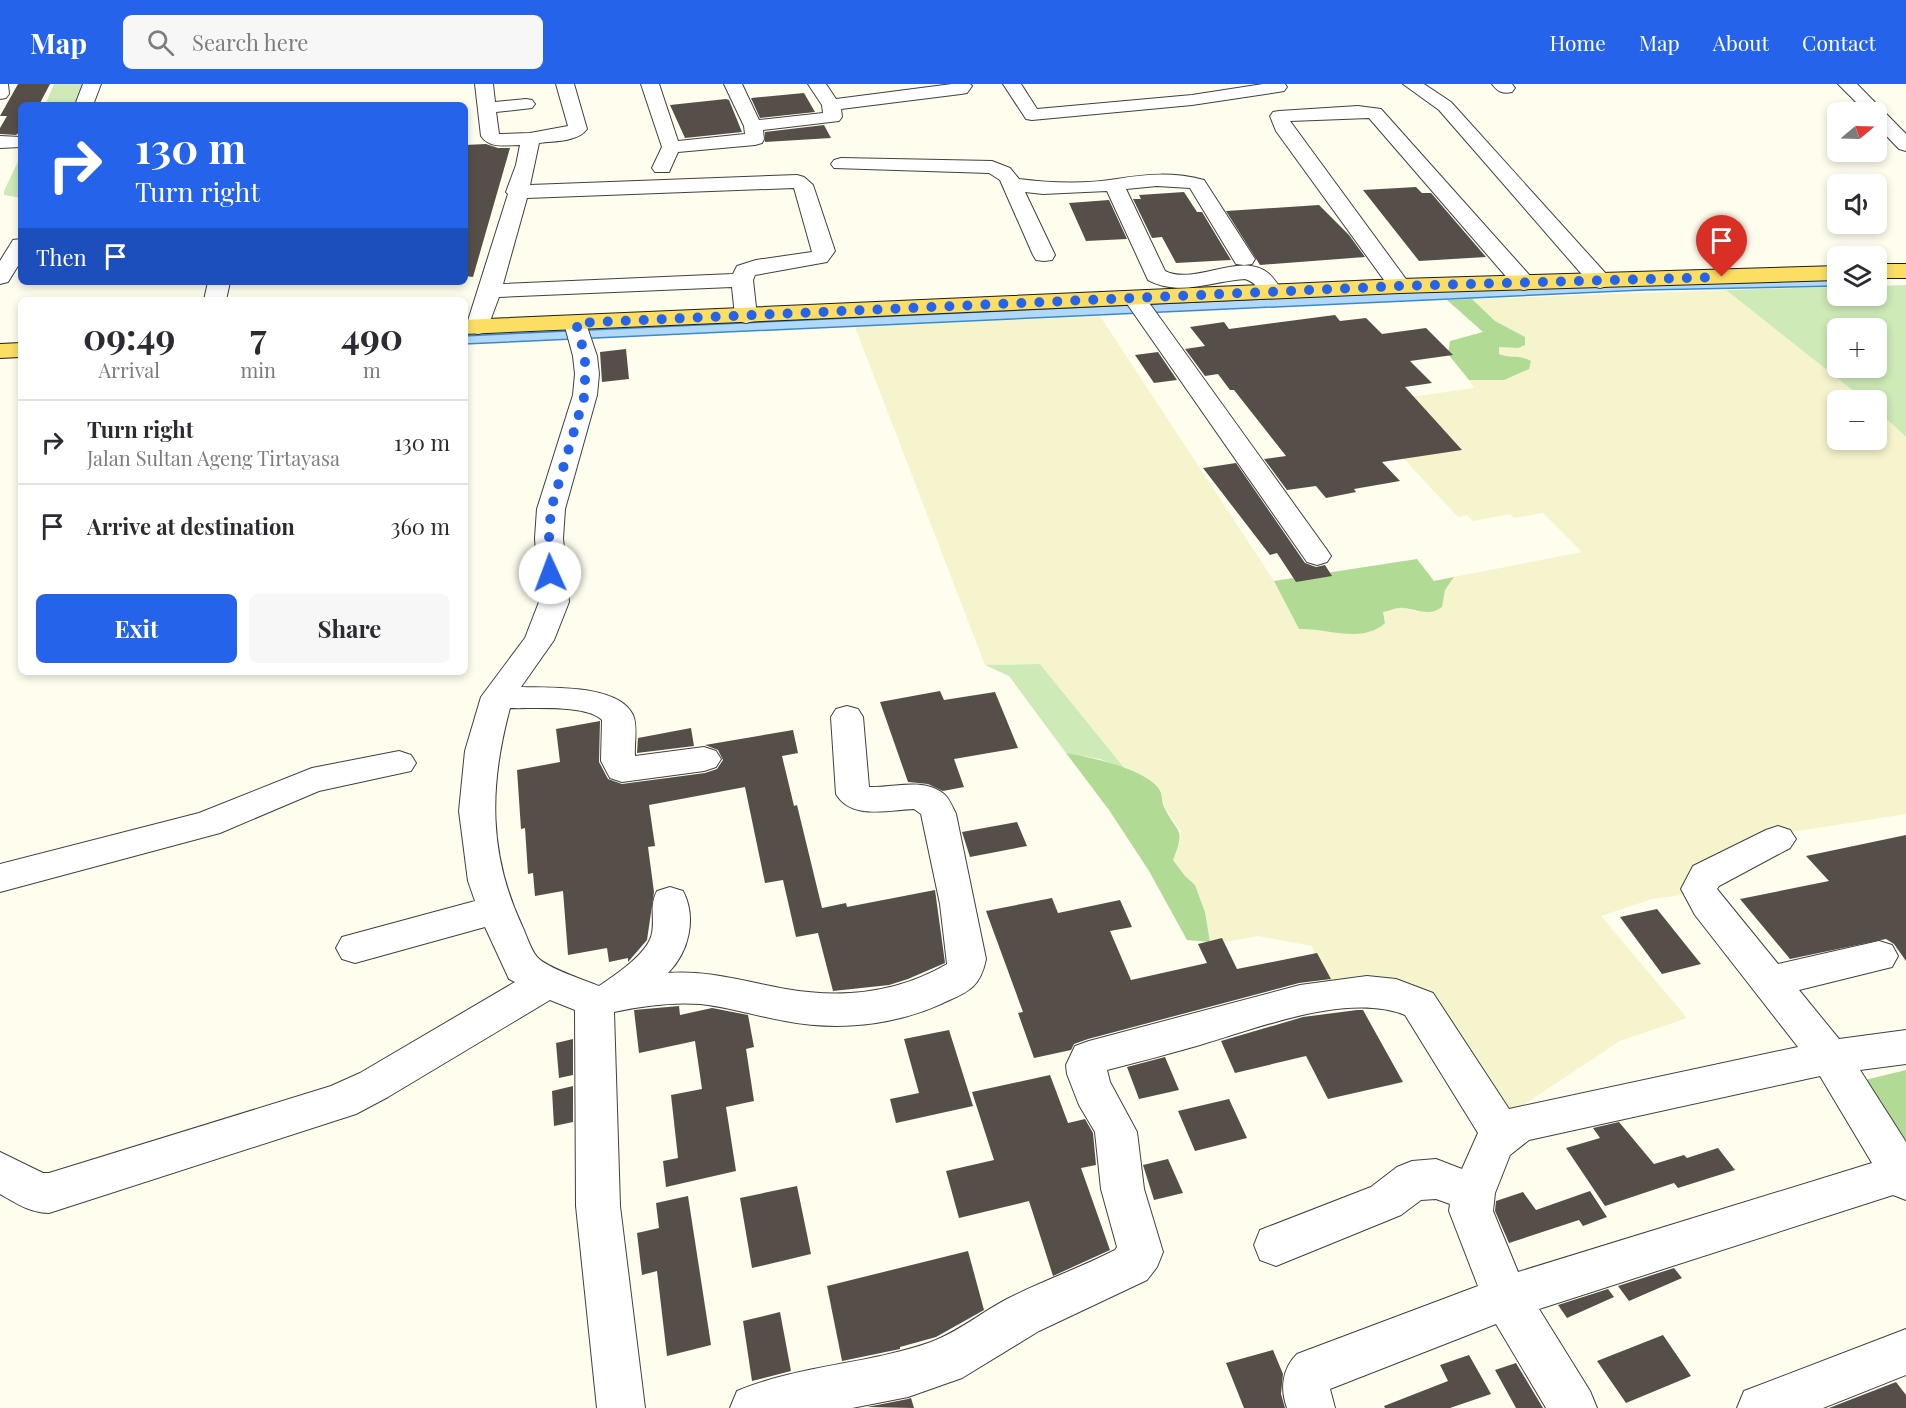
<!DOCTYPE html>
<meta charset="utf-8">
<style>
:root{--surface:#fff;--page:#f7f7f7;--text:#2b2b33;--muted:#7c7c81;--line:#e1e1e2;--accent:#2563eb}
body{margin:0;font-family:"Playfair Display",serif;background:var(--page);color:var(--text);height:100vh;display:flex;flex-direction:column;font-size:22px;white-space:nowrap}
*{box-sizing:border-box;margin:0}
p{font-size:20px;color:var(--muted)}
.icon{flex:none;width:33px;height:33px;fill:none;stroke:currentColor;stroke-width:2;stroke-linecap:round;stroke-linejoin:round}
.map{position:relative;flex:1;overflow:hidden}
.sheet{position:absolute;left:18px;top:213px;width:450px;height:378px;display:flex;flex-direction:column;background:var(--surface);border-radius:9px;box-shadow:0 3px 9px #0003}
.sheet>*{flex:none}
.top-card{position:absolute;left:18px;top:18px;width:450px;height:183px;border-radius:9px;box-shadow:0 3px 9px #0003;background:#2563eb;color:#fff;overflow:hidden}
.needle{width:39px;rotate:71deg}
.tools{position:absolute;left:1827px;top:18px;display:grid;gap:12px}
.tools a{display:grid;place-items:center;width:60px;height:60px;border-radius:9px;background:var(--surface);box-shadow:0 3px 9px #0003;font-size:30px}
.pin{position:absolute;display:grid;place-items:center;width:51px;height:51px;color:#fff;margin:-62px -26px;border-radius:50% 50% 50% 0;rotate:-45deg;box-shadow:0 0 6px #0007}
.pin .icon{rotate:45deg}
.me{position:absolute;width:66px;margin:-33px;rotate:358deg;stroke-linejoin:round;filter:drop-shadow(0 0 4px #0008)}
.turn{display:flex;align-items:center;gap:21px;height:126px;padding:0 18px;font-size:27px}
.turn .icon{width:78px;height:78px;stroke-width:2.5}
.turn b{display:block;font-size:42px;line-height:51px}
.then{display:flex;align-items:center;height:57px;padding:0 18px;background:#0003;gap:12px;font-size:22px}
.eta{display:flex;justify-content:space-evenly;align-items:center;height:102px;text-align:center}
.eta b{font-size:36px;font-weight:700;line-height:42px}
.cta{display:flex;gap:12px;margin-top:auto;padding:12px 18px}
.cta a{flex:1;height:69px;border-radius:9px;background:var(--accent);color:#fff;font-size:24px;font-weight:700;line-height:69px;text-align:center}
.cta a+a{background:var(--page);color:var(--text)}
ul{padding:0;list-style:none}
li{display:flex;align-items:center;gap:18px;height:84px;padding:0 18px;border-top:2px solid var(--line)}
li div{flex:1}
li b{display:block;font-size:22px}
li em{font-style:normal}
header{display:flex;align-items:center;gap:36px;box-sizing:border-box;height:84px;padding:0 30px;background:var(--accent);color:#fff}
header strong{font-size:28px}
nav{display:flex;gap:33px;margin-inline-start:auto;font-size:21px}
.search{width:420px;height:54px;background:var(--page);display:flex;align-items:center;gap:15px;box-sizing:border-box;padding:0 21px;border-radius:9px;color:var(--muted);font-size:22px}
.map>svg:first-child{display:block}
.farmland{fill:#f5f4cd}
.green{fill:#ceeab7;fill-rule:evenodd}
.forest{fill:#b1db95}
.water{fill:#b1d9f7;stroke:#378ad0;stroke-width:1.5}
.building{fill:#564f49}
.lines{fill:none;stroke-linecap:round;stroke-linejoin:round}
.minor-casing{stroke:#404040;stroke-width:2}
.major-casing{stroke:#1e1e1e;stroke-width:2}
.minor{fill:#fff;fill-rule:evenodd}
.major{fill:#fbde62;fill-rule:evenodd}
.route{stroke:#2563eb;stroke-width:10;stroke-dasharray:0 18}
</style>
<header>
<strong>Map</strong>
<div class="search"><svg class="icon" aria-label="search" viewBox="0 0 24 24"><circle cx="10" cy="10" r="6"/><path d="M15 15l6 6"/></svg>Search here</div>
<nav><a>Home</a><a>Map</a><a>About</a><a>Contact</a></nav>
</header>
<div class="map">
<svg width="1906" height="1324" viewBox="0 0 1906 1324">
<rect width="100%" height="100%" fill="#fffdee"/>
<path class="farmland" d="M 1726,206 L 1865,316 L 1838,316 L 1838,356 L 1876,356 L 1877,326 L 1906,353 L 1906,730 L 1773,751 L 1703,808 L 1652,815 L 1601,832 L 1687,934 L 1620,957 L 1502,1035 L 1424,909 L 1330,914 L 1312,862 L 1258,852 L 1220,859 L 1210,858 L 1205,828 L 1195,801 L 1185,792 L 1173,776 L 1180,757 L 1181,747 L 1163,721 L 1161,707 L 1148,694 L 1125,685 L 1040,580 L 985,581 L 855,243 L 1100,232 L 1274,497 L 1299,545 L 1313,544 L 1385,539 L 1383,528 L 1401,523 L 1419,528 L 1442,523 L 1445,506 L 1454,493 L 1582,468 L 1543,429 L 1514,434 L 1510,430 L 1473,437 L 1467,431 L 1458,433 L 1403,374 L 1461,364 L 1411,313 L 1474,304 L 1469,296 L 1529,285 L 1499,270 L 1499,263 L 1518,264 L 1525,253 L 1495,237 L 1472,215 Z"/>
<path class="green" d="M 54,0 L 83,0 L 76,21 L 45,21 Z
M 21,71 L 21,114 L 4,111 L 4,107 Z
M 1906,201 L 1906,353 L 1877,326 L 1876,316 L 1865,316 L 1726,206 L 1837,203 L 1838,212 L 1876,212 L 1877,202 ZM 1876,244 L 1876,284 L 1838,284 L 1838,244 Z
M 1040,580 L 1125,685 L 1100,675 L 1066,669 L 1009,592 L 985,581 Z"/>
<path class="forest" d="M 1472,215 L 1495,237 L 1525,253 L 1525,261 L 1518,264 L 1499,263 L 1499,270 C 1511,275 1518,270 1531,277 L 1529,285 L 1504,296 L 1469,296 L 1448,270 L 1450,257 L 1483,248 L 1447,216 Z
M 1417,475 L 1434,497 L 1454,493 L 1445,506 L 1442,523 C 1429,533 1417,525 1403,524 C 1397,523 1390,527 1383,528 L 1385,539 C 1362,560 1328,544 1299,545 L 1274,497 Z
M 1066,669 C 1090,673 1146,685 1159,705 C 1163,710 1161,717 1164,723 C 1178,751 1186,743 1173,776 L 1185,792 L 1195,801 L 1205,828 L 1210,858 L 1187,856 L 1149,787 L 1109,726 Z
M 1906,986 L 1906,1062 L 1861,997 Z"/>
<path class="water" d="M 1838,194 L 1837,202 L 1644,206 L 465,260 L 465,252 L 483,251 L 1388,209 Z"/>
<path class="building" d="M 18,0 L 50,0 L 39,21 L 21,21 L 21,47 L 16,51 L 0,50 L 0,44 L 7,32 L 0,32 Z
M 804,9 L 815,28 L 760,34 L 751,14 Z
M 726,15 L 729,16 L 742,48 L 685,54 L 670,21 Z
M 824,41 L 831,54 L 765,58 L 765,48 Z
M 486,60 L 498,64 L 510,64 L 473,193 L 465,192 L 465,61 Z
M 1416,103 L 1422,109 L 1431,109 L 1486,173 L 1419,177 L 1363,106 Z
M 1184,108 L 1197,128 L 1202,128 L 1231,176 L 1176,179 L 1162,153 L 1152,154 L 1133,115 L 1141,115 L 1139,111 Z
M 1109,116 L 1127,155 L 1086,157 L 1069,119 Z
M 1319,121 L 1349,151 L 1365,173 L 1260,181 L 1226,127 Z
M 1335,231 L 1340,237 L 1366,234 L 1382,250 L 1426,244 L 1453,271 L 1410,277 L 1432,299 L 1405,303 L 1462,366 L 1382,378 L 1400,397 L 1354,405 L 1356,408 L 1326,414 L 1316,402 L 1287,406 L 1264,375 L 1286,372 L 1234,306 L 1230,306 L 1218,290 L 1205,292 L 1185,265 L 1205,262 L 1190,243 L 1224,238 L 1229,245 Z
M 626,265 L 629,295 L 602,298 L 600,268 Z
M 1158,268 L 1177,296 L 1154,299 L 1135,271 Z
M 1236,379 L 1305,479 L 1316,483 L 1325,481 L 1332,492 L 1296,498 L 1277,469 L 1270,471 L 1203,384 Z
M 940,607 L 944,616 L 995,608 L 1018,664 L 954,675 L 964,703 L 943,707 L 928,700 L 908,698 L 880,618 Z
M 600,637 L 599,678 L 608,695 L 622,700 L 705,689 L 717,685 L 723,676 L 718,666 L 705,661 L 793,646 L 798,669 L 782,672 L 794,722 L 797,721 L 822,824 L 846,819 L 847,823 L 935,806 L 945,879 L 908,895 L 889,901 L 833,907 L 818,849 L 796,853 L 783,796 L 765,799 L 745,703 L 649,721 L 655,762 L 648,763 L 654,808 L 647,856 L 628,878 L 628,874 L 609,878 L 607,864 L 568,871 L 563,807 L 535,812 L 533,789 L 528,790 L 525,744 L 521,745 L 517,686 L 560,678 L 556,645 Z
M 691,644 L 694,662 L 637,669 L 638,654 Z
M 1017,738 L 1027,762 L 970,773 L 962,748 Z
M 1906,751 L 1906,877 L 1894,860 L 1886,855 L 1790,875 L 1740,815 L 1829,797 L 1806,772 Z
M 1052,814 L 1058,829 L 1120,816 L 1132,843 L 1110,847 L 1131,896 L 1207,879 L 1198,860 L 1222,854 L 1237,885 L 1317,869 L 1331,895 L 1299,899 L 1088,955 L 1074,960 L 1071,966 L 1034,974 L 1018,929 L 1023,928 L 986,827 Z
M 1657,825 L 1701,880 L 1662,890 L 1620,833 Z
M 679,922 L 680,931 L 712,924 L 748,931 L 754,963 L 746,965 L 754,1017 L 726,1023 L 736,1087 L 666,1103 L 663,1077 L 678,1074 L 671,1011 L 702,1005 L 695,957 L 639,969 L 634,926 Z
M 1357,926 L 1363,926 L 1403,998 L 1328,1015 L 1306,972 L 1235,989 L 1221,957 L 1303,933 Z
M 949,946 L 973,1022 L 896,1039 L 890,1015 L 919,1009 L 904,955 Z
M 573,955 L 573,991 L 559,994 L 556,959 Z
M 1165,973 L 1179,1006 L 1139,1015 L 1127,983 Z
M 1050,991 L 1068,1039 L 1085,1035 L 1093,1049 L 1096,1081 L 1081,1084 L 1110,1166 L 1053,1192 L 1029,1117 L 959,1134 L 946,1087 L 994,1076 L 972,1008 Z
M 573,1002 L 573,1038 L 554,1042 L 552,1007 Z
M 1229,1015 L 1247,1054 L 1195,1067 L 1178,1027 Z
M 1619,1038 L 1654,1080 L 1684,1071 L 1687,1074 L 1718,1064 L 1735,1086 L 1678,1104 L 1674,1099 L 1605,1122 L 1566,1064 L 1600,1054 L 1593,1044 Z
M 1168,1075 L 1183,1109 L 1154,1116 L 1143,1081 Z
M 797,1102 L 811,1170 L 752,1184 L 740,1114 Z
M 1590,1107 L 1607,1133 L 1583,1142 L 1579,1136 L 1509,1159 L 1495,1127 L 1496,1117 L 1523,1108 L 1536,1126 Z
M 688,1112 L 711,1261 L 667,1272 L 657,1187 L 642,1191 L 637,1149 L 659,1144 L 656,1119 Z
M 968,1167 L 984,1226 L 936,1253 L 900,1263 L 900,1265 L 842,1277 L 827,1202 Z
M 1674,1184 L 1682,1194 L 1629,1217 L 1618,1202 Z
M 1608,1205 L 1614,1213 L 1567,1234 L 1558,1221 Z
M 780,1228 L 791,1287 L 752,1297 L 743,1237 Z
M 1663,1251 L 1691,1292 L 1626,1319 L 1597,1277 Z
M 1273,1266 L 1283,1290 L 1281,1310 L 1285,1324 L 1244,1324 L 1226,1279 Z
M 1469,1271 L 1491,1310 L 1450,1324 L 1385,1324 L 1384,1322 L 1448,1297 L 1440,1281 Z
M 1516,1279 L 1543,1324 L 1516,1324 L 1495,1286 Z
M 1896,1298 L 1906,1311 L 1906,1324 L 1829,1324 Z
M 911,1314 L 914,1324 L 867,1323 L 908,1315 Z"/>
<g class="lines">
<g class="minor-casing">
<path id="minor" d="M 0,0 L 8,0 L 9,10 L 6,14 L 0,15 Z
M 83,0 L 101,0 L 93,21 L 75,21 Z
M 475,0 L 493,0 L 495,18 L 526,15 L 532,16 L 535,20 L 532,24 L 496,28 L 499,50 L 530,49 L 568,42 L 556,0 L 574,0 L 587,45 C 578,58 553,57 539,59 L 530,101 L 797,91 L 804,93 L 813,101 L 835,167 L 827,178 L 755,191 L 753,196 L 757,232 L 754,237 L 746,239 L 738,237 L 735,232 L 732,203 L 499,213 L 486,248 L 478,250 L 470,248 L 466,243 L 508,110 L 506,108 L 516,81 L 520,61 C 505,61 490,65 481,52 ZM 794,104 L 812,168 L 756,176 L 737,182 L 733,190 L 503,200 L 527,114 Z
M 641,0 L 659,0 L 678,57 L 745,50 L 744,42 L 724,0 L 742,0 L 759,36 L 823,29 L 822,21 L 808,0 L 826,0 L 836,15 L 952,0 L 970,0 L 972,2 L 967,9 L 961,10 L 841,25 L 842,33 L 839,37 L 763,46 L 764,55 L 762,59 L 755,61 L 678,68 L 669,88 L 655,88 L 652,84 L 662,63 Z
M 1003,0 L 1021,0 L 1037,25 L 1192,11 L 1263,0 L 1285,0 L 1287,3 L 1284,7 L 1278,8 L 1192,21 L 1032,36 L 1026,35 Z
M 1403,0 L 1424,0 L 1451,18 L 1608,192 L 1611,197 L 1608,202 L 1600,204 L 1592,202 L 1439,26 Z
M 1492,0 L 1512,0 L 1515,4 L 1512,8 C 1503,10 1498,8 1492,0 Z
M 1838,0 L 1857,0 L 1906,50 L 1906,67 L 1899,65 L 1876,41 L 1876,28 L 1866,28 Z
M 1358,22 L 1381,25 L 1532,194 L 1535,199 L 1532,204 L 1524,206 L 1516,204 L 1369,34 L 1290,37 L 1411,202 L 1408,207 L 1400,209 L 1392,207 L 1276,47 L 1270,32 L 1273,28 L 1279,27 Z
M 0,52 L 21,53 L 21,63 L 0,64 Z
M 841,74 L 992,77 L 1010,84 L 1019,95 C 1050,99 1086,100 1117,95 C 1147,90 1174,88 1204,96 L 1255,175 L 1252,180 L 1244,181 L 1236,180 L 1190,104 L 1157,102 L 1126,105 L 1165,187 C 1194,202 1241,167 1268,189 C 1274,194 1279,202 1283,208 L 1280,213 C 1257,218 1263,200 1245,195 C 1213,197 1179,213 1148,196 L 1107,107 L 1043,110 L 1025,108 L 1055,171 L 1052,176 L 1044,177 L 1036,176 L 1033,171 L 1000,96 L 989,89 L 834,84 L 831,80 L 834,76 Z
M 21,155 L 21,177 L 8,198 L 0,200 L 0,177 L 13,156 Z
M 208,198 L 230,198 L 226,216 L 204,216 Z
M 1134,207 L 1142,209 L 1327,466 L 1331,472 L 1327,478 L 1317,481 L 1307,478 L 1123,214 L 1126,209 Z
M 576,232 L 584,234 L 597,272 L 599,290 L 597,311 L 565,425 L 563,454 L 569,518 L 554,556 L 521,603 C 549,604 619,600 633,631 C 638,642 634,661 635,672 L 704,663 L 716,667 L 721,675 L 716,683 L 704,687 L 622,698 L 610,694 L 601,677 L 602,636 C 586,620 532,625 510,624 C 489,702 488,770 523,844 C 527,853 531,866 537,873 C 547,884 584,896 599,902 C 614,892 649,869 652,849 C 655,834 649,822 657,807 L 670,803 L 683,807 C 697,834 689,868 668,889 C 709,886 746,898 786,905 C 843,915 897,909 947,880 L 940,820 L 921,730 L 914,725 C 889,726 851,736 836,710 L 831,633 L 836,625 L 847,622 L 858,625 L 863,633 L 869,703 C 893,704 924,693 944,710 C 949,714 953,724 956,730 L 986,875 C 980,905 967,908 941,920 C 892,942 837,947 785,937 C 756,932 729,923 700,920 C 672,918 641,922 614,928 L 620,1122 L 645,1324 L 597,1324 L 576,1122 L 575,926 L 550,916 L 388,1013 L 356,1030 L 49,1129 C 30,1129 16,1119 0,1110 L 0,1068 L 43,1089 L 49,1089 L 331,1002 L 360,989 L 515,898 L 509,895 L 485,843 L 355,879 L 342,875 L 336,864 L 342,853 L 475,817 L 468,797 L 459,727 L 465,667 L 481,613 L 525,554 L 539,518 L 535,454 L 537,425 L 573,311 L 575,290 L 573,272 L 564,239 L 568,234 Z
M 399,667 L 411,671 L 416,679 L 411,687 L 319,707 L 220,749 L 0,808 L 0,780 L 199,729 L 312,684 Z
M 1778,742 L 1790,746 L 1796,755 L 1790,764 L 1719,802 L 1717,805 L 1778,880 L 1879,857 L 1892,861 L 1898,872 L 1892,883 L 1799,906 L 1839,955 L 1906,946 L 1906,980 L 1860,986 L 1906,1058 L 1906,1116 L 1893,1111 L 1539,1225 L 1590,1307 L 1597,1324 L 1546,1324 L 1496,1240 L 1330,1305 L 1335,1324 L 1287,1324 C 1280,1305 1282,1285 1297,1270 L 1478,1202 L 1449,1127 L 1450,1120 L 1436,1115 L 1421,1116 L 1401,1131 L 1276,1182 L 1260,1176 L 1254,1161 L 1260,1146 L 1371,1103 L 1397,1083 L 1412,1077 L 1436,1075 L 1462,1085 L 1478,1049 L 1405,931 C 1347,908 1258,944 1200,961 C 1169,970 1138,978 1107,986 L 1110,998 L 1137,1048 L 1144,1105 L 1163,1168 L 1157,1183 L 1147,1196 L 1039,1247 L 962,1294 L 908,1313 L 852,1324 L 730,1324 L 737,1307 C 799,1281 869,1280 931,1258 C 958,1248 982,1228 1007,1215 C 1042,1197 1080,1184 1115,1166 L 1117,1163 L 1101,1105 L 1095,1048 L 1079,1021 L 1067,990 L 1066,981 L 1075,962 L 1089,957 L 1300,901 L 1367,892 L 1396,895 L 1433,909 L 1509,1025 L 1798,963 L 1695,831 L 1681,805 L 1693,782 L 1766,746 ZM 1820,992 L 1872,1079 L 1518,1188 L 1493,1127 L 1495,1109 L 1510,1071 L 1529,1056 Z
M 1906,1245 L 1906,1291 L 1823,1324 L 1737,1324 L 1744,1307 Z"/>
</g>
<g class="major-casing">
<path id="major" d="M 1876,180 L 1906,180 L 1906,194 L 1876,194 Z
M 1838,182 L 1838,196 L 1400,209 L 465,250 L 465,236 L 1400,195 Z
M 21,259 L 21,273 L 0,274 L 0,260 Z"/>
</g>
<use href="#minor" class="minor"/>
<use href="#major" class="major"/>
</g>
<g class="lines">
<path class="route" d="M 550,489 L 549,454 L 551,425 L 585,310 L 585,272 L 576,239 L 1400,202 L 1722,193"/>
</g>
</svg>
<div class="tools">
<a><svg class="needle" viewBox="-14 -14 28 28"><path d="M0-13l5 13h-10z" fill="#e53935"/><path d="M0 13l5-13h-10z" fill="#7c7c81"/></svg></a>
<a><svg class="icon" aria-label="sound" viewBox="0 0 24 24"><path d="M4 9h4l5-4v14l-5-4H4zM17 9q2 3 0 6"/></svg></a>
<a><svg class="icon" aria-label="layers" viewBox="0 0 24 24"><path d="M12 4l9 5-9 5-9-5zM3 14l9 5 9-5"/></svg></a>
<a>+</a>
<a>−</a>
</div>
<div class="pin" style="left:1722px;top:193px;background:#d93025"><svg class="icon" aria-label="arrive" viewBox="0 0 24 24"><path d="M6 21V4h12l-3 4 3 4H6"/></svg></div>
<svg class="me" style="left:550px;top:489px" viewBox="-20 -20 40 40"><circle r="19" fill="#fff"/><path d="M0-13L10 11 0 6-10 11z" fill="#2563eb"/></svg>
<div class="top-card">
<div class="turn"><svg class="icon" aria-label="right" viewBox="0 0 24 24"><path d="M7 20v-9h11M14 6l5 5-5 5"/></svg><div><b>130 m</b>Turn right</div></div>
<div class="then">Then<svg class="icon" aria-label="arrive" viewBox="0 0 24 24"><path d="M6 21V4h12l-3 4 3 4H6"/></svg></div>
</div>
<section class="sheet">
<div class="eta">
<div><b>09:49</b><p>Arrival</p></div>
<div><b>7</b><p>min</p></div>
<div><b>490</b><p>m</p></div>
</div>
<ul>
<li><svg class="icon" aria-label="right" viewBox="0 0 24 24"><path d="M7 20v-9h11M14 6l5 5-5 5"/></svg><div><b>Turn right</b><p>Jalan Sultan Ageng Tirtayasa</p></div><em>130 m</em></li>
<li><svg class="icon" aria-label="arrive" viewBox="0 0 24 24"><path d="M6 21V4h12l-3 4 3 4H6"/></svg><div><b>Arrive at destination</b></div><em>360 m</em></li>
</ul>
<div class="cta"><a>Exit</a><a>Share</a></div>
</section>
</div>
